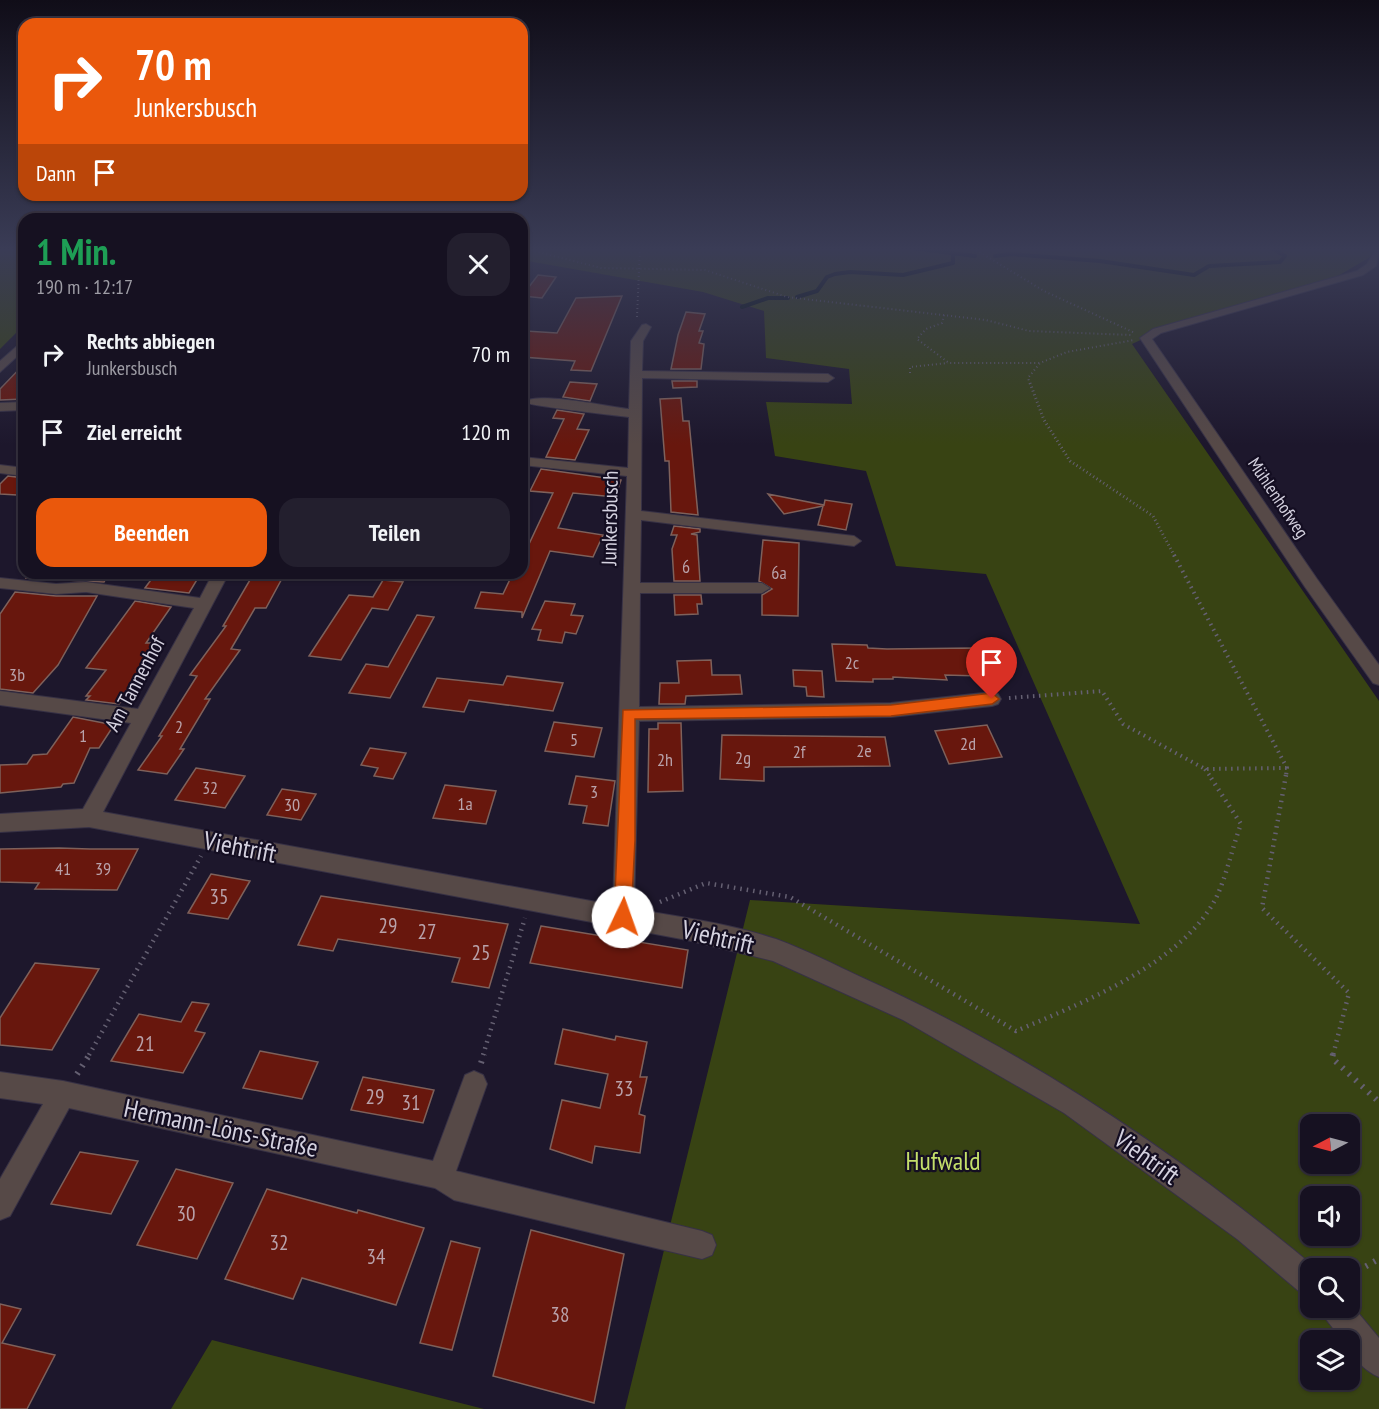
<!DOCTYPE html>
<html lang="de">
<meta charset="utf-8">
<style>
:root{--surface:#161121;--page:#231f2e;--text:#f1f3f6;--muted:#9e9da5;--line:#35313f;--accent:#ea580c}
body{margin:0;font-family:"PT Sans Narrow",sans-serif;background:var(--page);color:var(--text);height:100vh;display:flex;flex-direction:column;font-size:22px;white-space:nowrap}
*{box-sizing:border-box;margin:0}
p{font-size:20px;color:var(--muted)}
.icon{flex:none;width:33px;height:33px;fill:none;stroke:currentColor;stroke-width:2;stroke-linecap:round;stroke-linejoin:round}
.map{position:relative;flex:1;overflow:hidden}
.side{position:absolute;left:18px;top:213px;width:510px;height:366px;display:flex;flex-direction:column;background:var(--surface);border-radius:18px;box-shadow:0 2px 4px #0004,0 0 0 2px var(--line)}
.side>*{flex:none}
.guide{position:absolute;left:18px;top:18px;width:510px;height:183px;border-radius:18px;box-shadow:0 2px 4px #0004,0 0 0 2px var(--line);background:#ea580c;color:#fff;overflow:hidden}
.needle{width:39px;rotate:264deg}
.controls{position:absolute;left:1300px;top:1114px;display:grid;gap:12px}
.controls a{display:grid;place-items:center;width:60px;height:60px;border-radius:12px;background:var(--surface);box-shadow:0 2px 4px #0004,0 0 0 2px var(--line);font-size:30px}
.pin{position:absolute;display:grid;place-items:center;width:51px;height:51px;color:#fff;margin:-62px -26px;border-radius:50% 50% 50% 0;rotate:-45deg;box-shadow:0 0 6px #0007}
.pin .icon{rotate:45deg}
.me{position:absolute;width:66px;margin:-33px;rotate:3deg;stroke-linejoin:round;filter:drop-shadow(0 0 4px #0008)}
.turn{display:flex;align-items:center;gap:21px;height:126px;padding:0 18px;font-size:27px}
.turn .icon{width:78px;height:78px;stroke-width:2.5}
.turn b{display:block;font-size:42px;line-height:51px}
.then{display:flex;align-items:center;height:57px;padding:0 18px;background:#0003;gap:12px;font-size:22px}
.round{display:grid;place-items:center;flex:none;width:63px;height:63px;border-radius:18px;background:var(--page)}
.overview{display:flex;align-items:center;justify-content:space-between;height:102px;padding:0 18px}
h1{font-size:36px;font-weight:700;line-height:45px;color:#1e9e55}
.action{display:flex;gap:12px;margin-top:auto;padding:12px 18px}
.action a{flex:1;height:69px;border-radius:18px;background:var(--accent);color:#fff;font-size:24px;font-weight:700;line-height:69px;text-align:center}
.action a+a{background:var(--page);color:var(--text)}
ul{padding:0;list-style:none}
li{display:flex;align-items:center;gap:18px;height:78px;padding:0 18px}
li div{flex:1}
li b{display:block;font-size:22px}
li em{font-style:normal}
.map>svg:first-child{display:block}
.green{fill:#384313;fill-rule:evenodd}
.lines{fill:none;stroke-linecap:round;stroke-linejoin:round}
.stream{stroke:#021012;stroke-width:4}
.building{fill:#68170d;stroke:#7e615b;stroke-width:1.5}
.minor-casing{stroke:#373145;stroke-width:2}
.path-far4{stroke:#656072;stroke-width:2;stroke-dasharray:1 3;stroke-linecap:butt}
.path-far3{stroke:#656072;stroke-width:3;stroke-dasharray:1 3;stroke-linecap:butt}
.path-far2{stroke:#656072;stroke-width:4;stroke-dasharray:1.5 4.5;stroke-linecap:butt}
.path-far1{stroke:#656072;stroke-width:4.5;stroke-dasharray:1.5 5;stroke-linecap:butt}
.path{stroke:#656072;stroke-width:6;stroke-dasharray:2 7;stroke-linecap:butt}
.minor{fill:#564947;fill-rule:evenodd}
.route{fill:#ea580c;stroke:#983908;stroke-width:1.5}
.labels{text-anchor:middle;stroke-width:4.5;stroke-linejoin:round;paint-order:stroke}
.far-street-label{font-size:18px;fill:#d4d1df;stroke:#140e22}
.number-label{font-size:18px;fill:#b9a2aa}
.street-label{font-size:21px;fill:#d4d1df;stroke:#140e22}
.near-number-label{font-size:21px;fill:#b9a2aa}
.near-street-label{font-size:26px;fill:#d4d1df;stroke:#140e22}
.near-park-label{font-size:26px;fill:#c4df6a;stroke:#140e22}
</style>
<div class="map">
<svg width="1379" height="1409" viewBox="0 0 1379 1409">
<rect width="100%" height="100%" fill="#1d172c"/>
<path class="green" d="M 0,248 L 24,248 L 24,325 L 0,349 Z
M 522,248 L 1376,248 L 1372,256 L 1331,280 L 1162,330 L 1132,344 L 1379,701 L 1379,1409 L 625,1409 L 750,900 L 1140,924 L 986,574 L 896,566 L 866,471 L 775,456 L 766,402 L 852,404 L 849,369 L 766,358 L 764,311 L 703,292 L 522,260 ZM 1311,1125 L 1350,1125 L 1350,1164 L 1311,1164 ZM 1311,1197 L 1350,1197 L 1350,1236 L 1311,1236 ZM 1311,1269 L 1350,1269 L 1350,1308 L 1311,1308 ZM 1311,1341 L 1350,1341 L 1350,1380 L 1311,1380 Z
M 212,1340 L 484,1409 L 171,1409 Z"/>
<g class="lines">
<path class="stream" d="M 912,248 L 975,256
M 995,256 L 1011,254 L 1100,261 L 1194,275 L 1209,266 L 1280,262 L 1285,256 L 1272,248
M 797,297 L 817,291 L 827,277 L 835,274 L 850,272 L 903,275 L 953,263 L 953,254
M 742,307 L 768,298 L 788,298"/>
</g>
<path class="building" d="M 538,275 L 556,277 L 542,298 L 522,296 Z
M 622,296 L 591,371 L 571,370 L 575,361 L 522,357 L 522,338 L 526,331 L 557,333 L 576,298 Z
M 686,312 L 705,314 L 699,331 L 703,331 L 699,343 L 704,344 L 701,369 L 671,369 L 678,335 Z
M 24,364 L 24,399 L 0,400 L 0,389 Z
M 672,381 L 697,381 L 697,387 L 673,388 Z
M 570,382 L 597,384 L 590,401 L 563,397 Z
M 681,398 L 683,421 L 689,421 L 698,515 L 671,512 L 669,461 L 665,461 L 660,399 Z
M 557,410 L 584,414 L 577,429 L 589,430 L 575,460 L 546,457 L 564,419 L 553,418 Z
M 541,469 L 621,480 L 615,497 L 573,493 L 558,528 L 603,535 L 593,557 L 550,551 L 522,618 L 522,612 L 475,608 L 481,592 L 503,594 L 513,573 L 522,573 L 522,559 L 553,493 L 530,491 Z
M 8,476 L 24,478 L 24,488 L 17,495 L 0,494 L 0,484 Z
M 768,494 L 824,505 L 825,500 L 852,504 L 846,530 L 818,525 L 823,506 L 784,514 Z
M 674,526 L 700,529 L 700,532 L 691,534 L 697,535 L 700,581 L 674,581 L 672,549 L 677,535 L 671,535 Z
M 763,540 L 799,543 L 798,616 L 762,615 L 762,595 L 772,589 L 759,581 Z
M 39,573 L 109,573 L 104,582 L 25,578 L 35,578 Z
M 156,573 L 201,573 L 189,593 L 145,588 Z
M 254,573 L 285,573 L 266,608 L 255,608 L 231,649 L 240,650 L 205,699 L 210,699 L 180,749 L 184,749 L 167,774 L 138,770 L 162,736 L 159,736 L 197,676 L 190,675 L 226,626 L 223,626 Z
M 383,580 L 403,582 L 388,610 L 372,608 L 341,660 L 309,656 L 349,595 L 373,597 Z
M 15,592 L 56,596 L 97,596 L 58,665 L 33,693 L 0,689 L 0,614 Z
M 674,595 L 701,595 L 702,604 L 697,604 L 698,614 L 675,615 Z
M 135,601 L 171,607 L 146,643 L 159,643 L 136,682 L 119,704 L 86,700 L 90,696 L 86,696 L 106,670 L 86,668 Z
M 545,601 L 575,604 L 571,615 L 583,616 L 576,634 L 565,632 L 562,643 L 538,640 L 541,630 L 532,629 Z
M 417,615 L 434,617 L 390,698 L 349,693 L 366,664 L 388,667 Z
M 832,644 L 867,645 L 868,648 L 887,649 L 973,648 L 980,676 L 945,675 L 947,680 L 893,677 L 893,679 L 873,679 L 873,682 L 836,681 Z
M 711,660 L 712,675 L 740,675 L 742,694 L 686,696 L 685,704 L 659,704 L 660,683 L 679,683 L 677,661 Z
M 793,670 L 822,671 L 824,697 L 807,696 L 806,687 L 794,686 Z
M 507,676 L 563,683 L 553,711 L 469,700 L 464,712 L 423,707 L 437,678 L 503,685 Z
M 73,717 L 114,725 L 99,748 L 90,748 L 74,783 L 63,784 L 61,787 L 0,793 L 0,765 L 27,764 L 33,755 L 47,754 Z
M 554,722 L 602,728 L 594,757 L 545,751 Z
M 658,723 L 681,723 L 683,791 L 648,792 L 649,729 L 658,729 Z
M 987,725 L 1002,757 L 949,764 L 935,731 Z
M 722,735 L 885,737 L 890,766 L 764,767 L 764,781 L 720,779 Z
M 370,748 L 406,753 L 393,779 L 374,776 L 378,768 L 361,765 Z
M 196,768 L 245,776 L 225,808 L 175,800 Z
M 576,776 L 615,781 L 608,826 L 583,823 L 587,806 L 569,804 Z
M 445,785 L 496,791 L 486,824 L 433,818 Z
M 282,789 L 316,794 L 301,820 L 267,815 Z
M 59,848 L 90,849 L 138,849 L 117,890 L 35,889 L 39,883 L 0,882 L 0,849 Z
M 211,874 L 250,881 L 228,919 L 188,913 Z
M 321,896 L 508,924 L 489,988 L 452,982 L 460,958 L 338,939 L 333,951 L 298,945 Z
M 541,926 L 688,950 L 682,988 L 530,963 Z
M 35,963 L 99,969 L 52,1050 L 0,1045 L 0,1018 Z
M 192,1002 L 209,1004 L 195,1031 L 205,1033 L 183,1073 L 111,1061 L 139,1014 L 181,1022 Z
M 563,1029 L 615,1040 L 616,1036 L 647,1042 L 640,1077 L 647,1077 L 639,1114 L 645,1116 L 640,1153 L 595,1146 L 592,1163 L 550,1149 L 562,1100 L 600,1108 L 608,1074 L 555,1064 Z
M 260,1051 L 318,1062 L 302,1099 L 243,1088 Z
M 363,1077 L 434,1090 L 423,1123 L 351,1110 Z
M 80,1152 L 138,1161 L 111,1214 L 51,1204 Z
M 176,1169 L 233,1183 L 197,1259 L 137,1245 Z
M 267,1189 L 357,1213 L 358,1210 L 424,1228 L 396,1305 L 302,1278 L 293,1299 L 225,1279 Z
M 531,1230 L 624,1254 L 594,1403 L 493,1376 Z
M 451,1241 L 480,1248 L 452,1350 L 420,1343 Z
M 0,1304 L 21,1309 L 2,1343 L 55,1355 L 27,1409 L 0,1409 Z"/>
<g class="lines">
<g class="minor-casing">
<path id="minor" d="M 1379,248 L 1376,266 L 1363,275 L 1161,333 L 1152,339 L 1317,579 L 1379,665 L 1379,685 L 1373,683 L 1305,587 L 1140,338 L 1153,329 L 1357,271 L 1367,264 L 1376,249 Z
M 646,324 L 651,327 L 643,341 L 642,371 L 828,374 L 834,378 L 828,382 L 642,378 L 641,511 L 854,536 L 861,541 L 854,546 L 641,520 L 640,583 L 762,583 L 770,588 L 762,593 L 640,593 L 639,707 L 891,703 L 992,692 L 998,694 L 1001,699 L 998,704 L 992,706 L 891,717 L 639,721 L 634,909 C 681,917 731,924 776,939 C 806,950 835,965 863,978 C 1027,1052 1179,1154 1317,1269 L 1311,1269 L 1311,1297 L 1301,1293 L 1237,1239 L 1064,1113 L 903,1020 L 773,961 L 687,940 L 89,827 L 0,832 L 0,814 L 83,809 L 131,723 L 0,705 L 0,691 L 138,709 L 194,608 L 86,592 L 56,594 L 0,588 L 0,578 L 56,584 L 86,582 L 200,598 L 213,573 L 229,573 L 103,812 L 613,905 L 627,476 L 522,465 L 522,457 L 628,468 L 629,417 C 614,415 529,406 524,402 C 537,391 610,407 629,409 L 631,341 L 642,325 Z
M 24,340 L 24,350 L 0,372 L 0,361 Z
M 24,402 L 24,410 L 0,411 L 0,403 Z
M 0,465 L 24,468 L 24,476 L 0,473 Z
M 474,1071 L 483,1075 L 487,1084 L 456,1171 L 702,1231 L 712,1235 L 716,1245 L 712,1255 L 702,1259 L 454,1200 L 435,1188 L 69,1108 L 10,1216 L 0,1220 L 0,1179 L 43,1104 L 0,1098 L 0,1072 L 63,1081 L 433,1161 L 465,1075 Z
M 1350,1303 L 1379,1338 L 1379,1377 C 1365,1371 1350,1357 1350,1341 L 1343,1341 L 1325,1318 L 1320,1308 L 1350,1308 Z"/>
</g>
<path class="path-far4" d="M 523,248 L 601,268 L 705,270 L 787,297 L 986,320 L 1029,331 L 1131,335
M 973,248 L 1044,291 L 1135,333
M 944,315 L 942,323 L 926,329 L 917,339 L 949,363 L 1040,363
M 637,317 L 640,248
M 910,373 L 910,367 L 948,363
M 1030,384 L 1028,378 L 1040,363 L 1067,352 L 1134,340"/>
<path class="path-far3" d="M 1030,383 L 1044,420 L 1070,461 L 1153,516 L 1175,557"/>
<path class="path-far2" d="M 1174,555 L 1287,768 L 1286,776
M 1009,698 L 1102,691 L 1123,724 L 1205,769 L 1287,768
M 1205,769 L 1210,776"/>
<path class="path-far1" d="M 1286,775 L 1262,908 L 1349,993 L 1333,1055
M 660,902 L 706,883 L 790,897 L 1016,1031 C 1080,1004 1182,964 1216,898 C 1227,875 1232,848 1241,824 L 1209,775
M 89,1055 L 201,856
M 483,1055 L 525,918"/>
<path class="path" d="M 1333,1054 L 1332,1058 L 1379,1102
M 481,1063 L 484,1054
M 77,1074 L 90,1054
M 1350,1275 L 1379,1259"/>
<use href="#minor" class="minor"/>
</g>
<linearGradient id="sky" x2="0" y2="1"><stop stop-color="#100d18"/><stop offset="0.56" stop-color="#3a3c56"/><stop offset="1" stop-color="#3a3c56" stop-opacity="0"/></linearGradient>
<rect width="1379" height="445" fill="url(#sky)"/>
<path class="route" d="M 992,693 L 999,699 L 992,704 L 891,716 L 635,719 L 635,840 L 631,917 L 629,923 L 623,925 L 617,923 L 614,917 L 623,710 L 891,705 Z"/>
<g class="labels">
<g class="far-street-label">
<text transform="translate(1278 498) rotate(56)" y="6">Mühlenhofweg</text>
</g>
<g class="number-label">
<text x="686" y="573">6</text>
<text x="779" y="579">6a</text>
<text x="852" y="669">2c</text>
<text x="17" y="681">3b</text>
<text x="179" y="733">2</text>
<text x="83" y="742">1</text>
<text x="574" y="746">5</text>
<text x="968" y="750">2d</text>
<text x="864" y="757">2e</text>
<text x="799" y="758">2f</text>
<text x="743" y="764">2g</text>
<text x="665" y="766">2h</text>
<text x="210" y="794">32</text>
<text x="594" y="798">3</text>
<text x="465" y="810">1a</text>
<text x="292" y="811">30</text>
<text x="63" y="875">41</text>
<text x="103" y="875">39</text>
</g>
<g class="street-label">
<text transform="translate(610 518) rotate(-89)" y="7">Junkersbusch</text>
<text transform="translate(135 684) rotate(-62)" y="7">Am Tannenhof</text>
</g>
<g class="near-number-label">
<text x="219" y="904">35</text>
<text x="388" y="933">29</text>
<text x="427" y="939">27</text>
<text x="481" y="960">25</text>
<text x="145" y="1051">21</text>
<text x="624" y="1096">33</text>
<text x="375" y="1104">29</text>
<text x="411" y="1110">31</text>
<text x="186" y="1221">30</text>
<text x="279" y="1250">32</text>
<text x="376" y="1264">34</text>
<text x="560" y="1322">38</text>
</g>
<g class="near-street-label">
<text transform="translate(240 847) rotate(11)" y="9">Viehtrift</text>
<text transform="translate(718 937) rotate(13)" y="9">Viehtrift</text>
<text transform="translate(221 1128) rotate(12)" y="9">Hermann-Löns-Straße</text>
<text transform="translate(1147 1157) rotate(36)" y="9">Viehtrift</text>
</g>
<g class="near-park-label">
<text x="943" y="1170">Hufwald</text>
</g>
</g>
</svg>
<div class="controls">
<a><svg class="needle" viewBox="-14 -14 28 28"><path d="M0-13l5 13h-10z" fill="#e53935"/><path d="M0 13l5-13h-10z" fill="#9e9da5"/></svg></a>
<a><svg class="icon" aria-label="sound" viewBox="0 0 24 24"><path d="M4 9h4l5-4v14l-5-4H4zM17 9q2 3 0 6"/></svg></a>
<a><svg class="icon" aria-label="search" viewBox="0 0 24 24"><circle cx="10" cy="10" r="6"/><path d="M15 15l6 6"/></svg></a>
<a><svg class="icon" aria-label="layers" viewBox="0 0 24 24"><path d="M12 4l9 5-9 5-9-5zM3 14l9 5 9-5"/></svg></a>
</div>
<div class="pin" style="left:992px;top:699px;background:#d93025"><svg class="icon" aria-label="arrive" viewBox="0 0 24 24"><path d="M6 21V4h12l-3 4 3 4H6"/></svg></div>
<svg class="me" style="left:623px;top:917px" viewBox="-20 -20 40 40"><circle r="19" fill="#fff"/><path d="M0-13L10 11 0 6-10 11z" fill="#ea580c"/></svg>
<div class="guide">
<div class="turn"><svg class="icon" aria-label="right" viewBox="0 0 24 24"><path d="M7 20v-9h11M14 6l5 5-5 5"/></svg><div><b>70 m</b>Junkersbusch</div></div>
<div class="then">Dann<svg class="icon" aria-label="arrive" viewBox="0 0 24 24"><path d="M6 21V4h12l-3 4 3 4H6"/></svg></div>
</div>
<section class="side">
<div class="overview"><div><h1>1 Min.</h1><p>190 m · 12:17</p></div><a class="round"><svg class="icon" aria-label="close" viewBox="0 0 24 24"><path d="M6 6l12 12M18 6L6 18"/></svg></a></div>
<ul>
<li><svg class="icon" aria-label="right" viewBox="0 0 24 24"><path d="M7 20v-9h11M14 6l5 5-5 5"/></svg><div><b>Rechts abbiegen</b><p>Junkersbusch</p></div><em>70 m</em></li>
<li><svg class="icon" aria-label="arrive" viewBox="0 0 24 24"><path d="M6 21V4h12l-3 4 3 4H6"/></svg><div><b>Ziel erreicht</b></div><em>120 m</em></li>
</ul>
<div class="action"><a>Beenden</a><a>Teilen</a></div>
</section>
</div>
